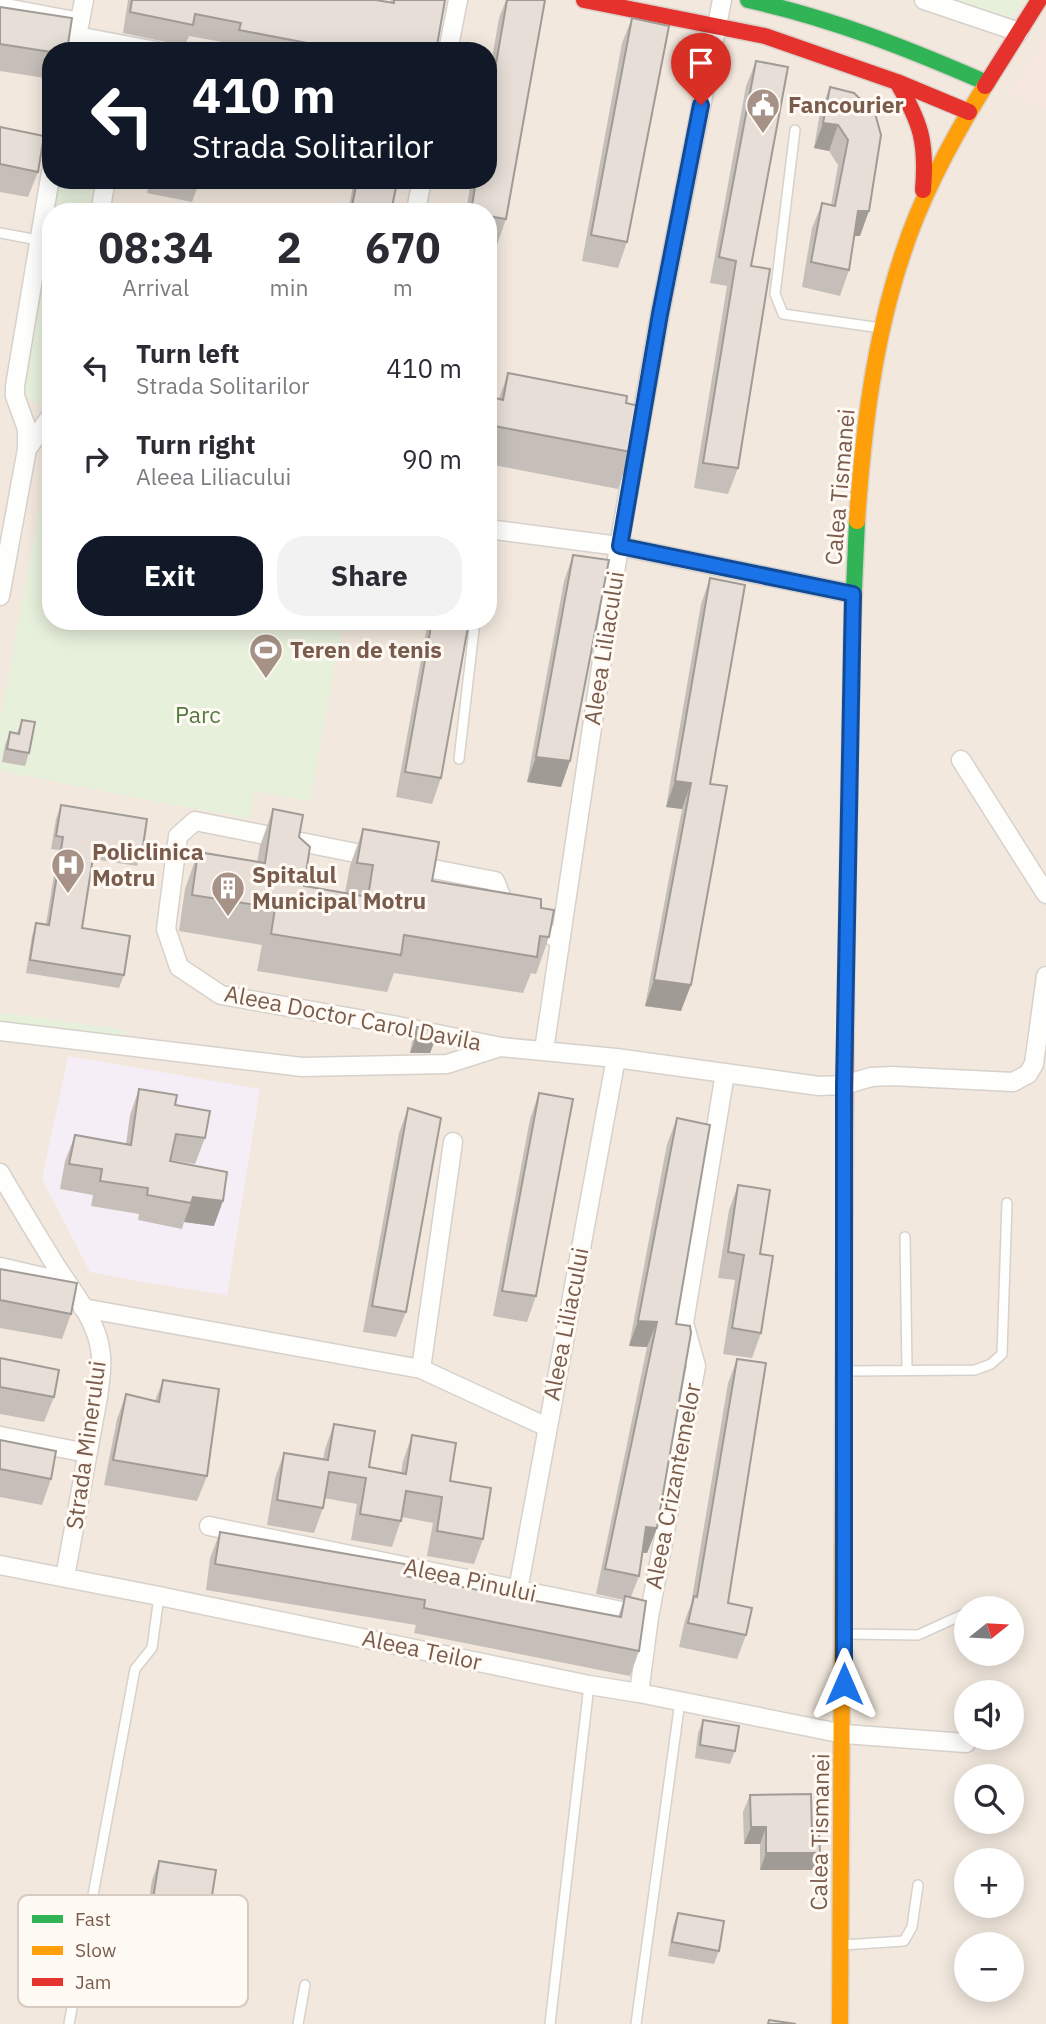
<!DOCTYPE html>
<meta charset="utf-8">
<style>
:root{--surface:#fff;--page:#f2f2f3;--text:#2b2b33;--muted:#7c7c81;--accent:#111827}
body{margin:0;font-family:"IBM Plex Sans",sans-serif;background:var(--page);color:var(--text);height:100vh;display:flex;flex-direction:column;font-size:26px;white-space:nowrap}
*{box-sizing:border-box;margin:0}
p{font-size:23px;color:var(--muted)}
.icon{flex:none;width:38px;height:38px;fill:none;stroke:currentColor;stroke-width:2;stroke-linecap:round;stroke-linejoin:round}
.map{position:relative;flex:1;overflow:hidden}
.drawer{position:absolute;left:42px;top:203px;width:455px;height:427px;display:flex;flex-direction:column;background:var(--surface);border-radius:28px;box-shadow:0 4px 18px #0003}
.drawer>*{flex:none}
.hud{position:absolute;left:42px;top:42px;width:455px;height:147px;border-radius:28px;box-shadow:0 4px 18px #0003;background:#111827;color:#fff;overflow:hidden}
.needle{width:46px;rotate:72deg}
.buttons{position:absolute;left:954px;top:1596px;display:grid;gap:14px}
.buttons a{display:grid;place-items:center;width:70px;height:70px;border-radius:50%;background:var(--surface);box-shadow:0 4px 18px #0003;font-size:35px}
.pin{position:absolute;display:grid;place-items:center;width:60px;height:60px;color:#fff;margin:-72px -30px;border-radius:50% 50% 50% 0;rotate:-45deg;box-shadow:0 0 7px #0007}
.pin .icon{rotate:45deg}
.me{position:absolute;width:77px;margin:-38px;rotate:0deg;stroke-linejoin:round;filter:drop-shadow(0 0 5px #0008)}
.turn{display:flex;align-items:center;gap:24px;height:147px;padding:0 35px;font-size:32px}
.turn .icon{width:91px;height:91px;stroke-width:2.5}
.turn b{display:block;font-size:49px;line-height:60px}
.eta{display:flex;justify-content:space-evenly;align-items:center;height:119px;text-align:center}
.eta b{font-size:42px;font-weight:700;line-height:49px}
.button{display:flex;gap:14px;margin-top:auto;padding:14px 35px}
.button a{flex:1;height:80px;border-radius:28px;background:var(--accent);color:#fff;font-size:28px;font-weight:700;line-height:80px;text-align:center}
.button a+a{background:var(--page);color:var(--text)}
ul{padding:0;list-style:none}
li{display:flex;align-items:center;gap:21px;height:91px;padding:0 35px}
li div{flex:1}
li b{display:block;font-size:26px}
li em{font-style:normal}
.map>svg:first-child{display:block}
.residential{fill:#f2e8de;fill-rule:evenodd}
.commercial{fill:#f6e8e1}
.education{fill:#f6eef6}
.green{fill:#e7f0db}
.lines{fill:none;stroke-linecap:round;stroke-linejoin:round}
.lane-casing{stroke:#d7d1cb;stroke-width:12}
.street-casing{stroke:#d7d1cb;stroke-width:21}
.fast-casing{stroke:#d9d2cb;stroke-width:19}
.slow-casing{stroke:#d9d2cb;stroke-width:19}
.jam-casing{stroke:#d9d2cb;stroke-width:19}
.lane{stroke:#fefefd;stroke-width:9}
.street{stroke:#fefefd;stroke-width:18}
.fast{stroke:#30b455;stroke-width:16}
.slow{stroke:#ff9f0a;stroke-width:16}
.jam{stroke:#e5322d;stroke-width:16}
.wall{fill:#c6bfb9}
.shaded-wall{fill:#a19b96}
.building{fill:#e6ded7;stroke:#a19b96;stroke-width:2}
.route-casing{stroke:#114b97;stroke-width:18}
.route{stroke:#1a73e8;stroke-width:12}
.labels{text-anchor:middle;stroke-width:6;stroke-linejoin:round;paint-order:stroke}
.poi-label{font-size:23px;font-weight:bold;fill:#7a5c4d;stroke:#fffaf3;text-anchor:start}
.street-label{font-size:23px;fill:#7a5c4d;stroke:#fffaf3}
.park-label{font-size:23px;fill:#537a41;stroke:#fffaf3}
.key{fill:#fffaf3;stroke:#d7cbc1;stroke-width:2}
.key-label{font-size:19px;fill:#7a5c4d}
</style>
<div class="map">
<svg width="1046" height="2024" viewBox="0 0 1046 2024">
<rect width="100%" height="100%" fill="#f9f5f0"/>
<path class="residential" d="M 0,0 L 1046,0 L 1046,2024 L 0,2024 ZM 51,51 L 488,51 L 488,180 L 51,180 ZM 51,212 L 488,212 L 488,621 L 51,621 ZM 966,1608 L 1012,1608 L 1012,1654 L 966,1654 ZM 966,1692 L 1012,1692 L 1012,1738 L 966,1738 ZM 966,1776 L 1012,1776 L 1012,1822 L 966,1822 ZM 966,1860 L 1012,1860 L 1012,1906 L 966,1906 ZM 966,1944 L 1012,1944 L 1012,1990 L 966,1990 Z"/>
<path class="commercial" d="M 1046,35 L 1046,109 L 1009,94 Z"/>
<path class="education" d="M 68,1056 L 260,1089 L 227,1295 L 149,1283 L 90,1272 L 42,1179 Z"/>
<path class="green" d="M 948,0 L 1023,0 L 1010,22 Z
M 60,180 L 97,180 L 92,212 L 54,212 Z
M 51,233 L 51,404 L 41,406 L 28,399 L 24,387 Z
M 44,484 L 51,485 L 51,621 L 343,621 L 310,801 L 254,791 L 250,818 L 179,806 L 0,771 L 0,721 Z
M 0,1012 L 125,1030 L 124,1039 L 0,1023 Z"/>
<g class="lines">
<g class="lane-casing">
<path id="lane" d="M 795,130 L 775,294 L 783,314 L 881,328
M 0,233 L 38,240
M 459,759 L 475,621
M 905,1237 L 907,1370
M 846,1371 L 975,1370 L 991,1364 L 1002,1354 L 1007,1203
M 846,1634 L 918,1635 L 962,1615
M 843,1945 L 904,1941 L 912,1927 L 918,1885
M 69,2024 L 135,1669 L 152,1648 L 159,1596
M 298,2024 L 305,1985
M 550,2024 L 589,1685
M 636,2024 L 680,1701"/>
</g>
<g class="street-casing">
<path id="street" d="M 924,0 L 1019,32
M 0,7 L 80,22
M 77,36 L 156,51
M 74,51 L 84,0
M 448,51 L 458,0
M 416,210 L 422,180
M 100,212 L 106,180
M 27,449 L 51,416
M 488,529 L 619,546 L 853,594
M 0,596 L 27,449 L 27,429 L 15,396 L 15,386 L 51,172
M 961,760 L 1046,894
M 376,857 L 195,821 L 178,836 L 166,929 L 179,967 L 221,995 L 393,1025 L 501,1047 L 616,1058 L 819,1086 L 844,1085 L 871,1077 L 892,1076 L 1013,1082 L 1028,1074 L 1034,1064 L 1046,976
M 413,865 L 495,881 L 507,911 L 560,940
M 0,1031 L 302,1067 L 447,1064 L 497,1048
M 544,1050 L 619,546 L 660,314 L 722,0
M 0,1173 C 18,1204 37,1235 56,1266 C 72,1291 95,1318 100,1348 C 103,1364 100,1380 98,1397 L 65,1577
M 0,1267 L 65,1282
M 83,1308 L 421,1369 L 547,1427
M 421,1369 L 453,1142
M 0,1436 L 87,1453
M 209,1526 L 641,1615
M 0,1565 L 159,1596 L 589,1685 L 639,1693 L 844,1734 L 966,1743
M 518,1590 L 616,1058
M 639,1693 L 649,1617 L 696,1366 L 684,1323 L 725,1073"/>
</g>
<g class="fast-casing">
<path id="fast" d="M 748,0 C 831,18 909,49 987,83
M 846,978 L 852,634 L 857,521"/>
</g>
<g class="slow-casing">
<path id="slow" d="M 857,521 C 863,431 874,339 903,253 C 922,194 952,139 985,86
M 840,2024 L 843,1456"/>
</g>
<g class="jam-casing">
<path id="jam" d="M 584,0 L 765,36 L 897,82 L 969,112
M 897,82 C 921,123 927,142 923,190
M 985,86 L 1039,0
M 843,1456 L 846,978"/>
</g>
<use href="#lane" class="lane"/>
<use href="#street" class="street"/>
<use href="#fast" class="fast"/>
<use href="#slow" class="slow"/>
<use href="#jam" class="jam"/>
</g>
<path class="wall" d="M 128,0 L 376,0 L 390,3 L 391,0 L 445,0 L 436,51 L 232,51 L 233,44 L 189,36 L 185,46 L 123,33 Z
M 506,0 L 545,0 L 506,219 L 497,245 L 488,243 L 488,212 L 466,212 L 471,180 L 488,180 L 488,82 L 499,18 Z
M 0,7 L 51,51 L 51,79 L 0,71 Z
M 632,18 L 627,242 L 618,268 L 582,261 L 622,43 Z
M 756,61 L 751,266 L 738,468 L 728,494 L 694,488 L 727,286 L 710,283 L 746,86 Z
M 830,87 L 854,93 L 860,236 L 854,236 L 849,270 L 840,296 L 802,287 L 812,228 L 822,203 L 831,205 L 838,165 L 829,151 L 814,148 L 820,112 Z
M 0,127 L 38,172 L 28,197 L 0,192 Z
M 150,180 L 200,180 L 192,202 L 147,193 Z
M 354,180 L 388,180 L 391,212 L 348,212 Z
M 508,373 L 626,403 L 631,452 L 618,489 L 488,464 L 488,396 L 499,399 Z
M 573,555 L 570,761 L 561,787 L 527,782 L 564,581 Z
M 710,578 L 710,784 L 681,1011 L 645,1006 L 682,809 L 666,807 L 701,604 Z
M 428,621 L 469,621 L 441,778 L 432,804 L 396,797 Z
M 22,720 L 29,753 L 25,766 L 2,762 L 5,745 L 10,732 L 17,733 Z
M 61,805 L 142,853 L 137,866 L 93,859 L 82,928 L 124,975 L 119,988 L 26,973 L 32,936 L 36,923 L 46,924 L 58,850 L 51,849 L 56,819 Z
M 273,809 L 299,837 L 304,886 L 345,893 L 350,866 L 363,829 L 432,881 L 541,908 L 549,937 L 536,974 L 531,973 L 523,993 L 394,973 L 387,992 L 257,971 L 262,945 L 179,931 L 185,889 L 198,852 L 257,862 L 260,846 Z
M 417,1027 L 435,1040 L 430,1053 L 410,1053 L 412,1041 Z
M 139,1089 L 175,1105 L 205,1138 L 195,1164 L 170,1160 L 170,1161 L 214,1226 L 184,1222 L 182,1229 L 138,1220 L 139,1214 L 91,1206 L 93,1195 L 60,1189 L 65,1161 L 75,1135 L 126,1144 L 130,1115 Z
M 539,1093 L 536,1296 L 527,1322 L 493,1316 L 530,1119 Z
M 408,1108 L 406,1312 L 396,1337 L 363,1332 L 399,1133 Z
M 677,1118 L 676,1324 L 657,1528 L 647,1553 L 642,1553 L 639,1576 L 631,1597 L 639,1651 L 630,1676 L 414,1633 L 416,1625 L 206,1590 L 210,1558 L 220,1532 L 404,1576 L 618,1617 L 624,1600 L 596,1594 L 647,1347 L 629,1346 L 667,1144 Z
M 738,1185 L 760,1254 L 761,1333 L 752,1358 L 723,1354 L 735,1280 L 718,1278 L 729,1210 Z
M 0,1269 L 71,1314 L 62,1339 L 0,1328 Z
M 0,1358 L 54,1397 L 44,1422 L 0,1414 Z
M 737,1359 L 728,1603 L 746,1635 L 737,1659 L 679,1647 L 685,1620 L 691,1604 L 728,1383 Z
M 163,1380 L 207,1476 L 197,1501 L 104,1485 L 117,1419 L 126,1394 L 155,1401 Z
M 334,1424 L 369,1467 L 401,1473 L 403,1461 L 412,1435 L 450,1481 L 483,1539 L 474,1564 L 427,1556 L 433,1523 L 402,1517 L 392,1547 L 351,1540 L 357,1504 L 324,1498 L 323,1508 L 314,1533 L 267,1525 L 275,1478 L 284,1453 L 323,1460 L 325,1449 Z
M 0,1440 L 51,1479 L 42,1505 L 0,1497 Z
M 703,1720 L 735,1751 L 730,1764 L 695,1758 L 698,1733 Z
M 750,1795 L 812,1831 L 820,1853 L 814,1870 L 760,1870 L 760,1844 L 744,1844 L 743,1812 Z
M 159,1861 L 210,1908 L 203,1927 L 146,1918 L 152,1880 Z
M 678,1913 L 719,1951 L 714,1964 L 668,1956 L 673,1926 Z"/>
<path class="shaded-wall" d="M 823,123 L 838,125 L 829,151 L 814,148 Z
M 858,211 L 869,211 L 860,236 L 849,236 Z
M 536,757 L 570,761 L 561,787 L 527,782 Z
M 675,781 L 691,783 L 682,809 L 666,807 Z
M 654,980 L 691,985 L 681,1011 L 645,1006 Z
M 415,1040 L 435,1040 L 430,1053 L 410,1053 Z
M 193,1197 L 223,1201 L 214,1226 L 184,1222 Z
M 638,1321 L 657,1322 L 647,1347 L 629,1346 Z
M 646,1527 L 657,1528 L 647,1553 L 636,1552 Z
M 751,1827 L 766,1827 L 760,1844 L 744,1844 Z
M 766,1853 L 820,1853 L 814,1870 L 760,1870 Z"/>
<path class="building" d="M 132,0 L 376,0 L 394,3 L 394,0 L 445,0 L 436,51 L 349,51 L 239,30 L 241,23 L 195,14 L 193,25 L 130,12 Z
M 507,0 L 545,0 L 506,219 L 488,216 L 488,212 L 471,212 L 476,180 L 488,180 L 488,110 Z
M 0,7 L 72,18 L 67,51 L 51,51 L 51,52 L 0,44 Z
M 632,18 L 669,26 L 627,242 L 591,235 Z
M 756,61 L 788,67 L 751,266 L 770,269 L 738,468 L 703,463 L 736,261 L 719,257 Z
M 830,87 L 854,93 L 875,113 L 881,135 L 869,211 L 858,211 L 849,270 L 811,262 L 822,203 L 835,206 L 848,140 L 838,125 L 823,123 Z
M 0,127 L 44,136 L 38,172 L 0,164 Z
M 187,180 L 200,180 L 199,183 Z
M 357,180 L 388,180 L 397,182 L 391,212 L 351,212 Z
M 302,209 L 315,212 L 302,212 Z
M 488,251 L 493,252 L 488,286 Z
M 508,373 L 627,396 L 626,403 L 639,406 L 631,452 L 489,425 L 488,428 L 488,396 L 503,400 Z
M 573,555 L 609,560 L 570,761 L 536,757 Z
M 710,578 L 745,585 L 710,784 L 727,786 L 691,985 L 654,980 L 691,783 L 675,781 Z
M 432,621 L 469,621 L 441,778 L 405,772 Z
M 22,720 L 35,722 L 29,753 L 7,749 L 10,732 L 19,734 Z
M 61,805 L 147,819 L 142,853 L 95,845 L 82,928 L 130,936 L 124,975 L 30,960 L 36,923 L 49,925 L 63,837 L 56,836 Z
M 273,809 L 303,815 L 299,837 L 310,847 L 304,886 L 368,897 L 373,865 L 357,863 L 363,829 L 439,842 L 432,881 L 541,899 L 541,908 L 554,910 L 549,937 L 540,936 L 537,957 L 404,935 L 401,955 L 271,934 L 275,908 L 192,895 L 198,852 L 265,863 Z
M 417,1027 L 436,1031 L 435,1040 L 415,1040 Z
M 139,1089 L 177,1095 L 175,1105 L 210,1111 L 205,1138 L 176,1134 L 170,1161 L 227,1172 L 223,1201 L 193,1197 L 191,1203 L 147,1195 L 148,1188 L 100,1181 L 102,1169 L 69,1164 L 75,1135 L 131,1145 Z
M 539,1093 L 573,1099 L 536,1296 L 502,1291 Z
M 408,1108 L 441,1118 L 406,1312 L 372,1306 Z
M 677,1118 L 710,1125 L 676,1324 L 690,1326 L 691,1333 L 657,1528 L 646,1527 L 639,1576 L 605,1569 L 657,1322 L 638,1321 Z
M 738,1185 L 770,1190 L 760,1254 L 773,1256 L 761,1333 L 732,1328 L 744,1255 L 728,1252 Z
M 0,1269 L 77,1283 L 71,1314 L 0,1300 Z
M 0,1358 L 59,1370 L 54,1397 L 0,1387 Z
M 737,1359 L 766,1363 L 728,1603 L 752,1608 L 746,1635 L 688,1623 L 694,1596 L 697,1597 Z
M 163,1380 L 219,1389 L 207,1476 L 113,1460 L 126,1394 L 159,1402 Z
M 334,1424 L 375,1431 L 369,1467 L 406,1474 L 412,1435 L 456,1443 L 450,1481 L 491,1488 L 483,1539 L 437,1531 L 442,1497 L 406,1491 L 401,1521 L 360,1514 L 366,1478 L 329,1472 L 323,1508 L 277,1500 L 284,1453 L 328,1460 Z
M 0,1440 L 56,1451 L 51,1479 L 0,1469 Z
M 220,1532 L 405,1564 L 404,1576 L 621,1617 L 625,1596 L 646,1601 L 639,1651 L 424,1608 L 425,1600 L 215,1564 Z
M 703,1720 L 739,1726 L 735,1751 L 700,1745 Z
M 811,1794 L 812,1831 L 819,1831 L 820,1853 L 766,1853 L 766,1827 L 751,1827 L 750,1795 Z
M 159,1861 L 216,1870 L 210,1908 L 153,1899 Z
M 678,1913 L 724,1921 L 719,1951 L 672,1942 Z
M 769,2020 L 796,2024 L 768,2024 Z"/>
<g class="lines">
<g class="route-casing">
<path id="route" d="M 701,105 L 660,314 L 620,546 L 853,594 L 844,1085 L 844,1684"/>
</g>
<use href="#route" class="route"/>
</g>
<defs>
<g id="civic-pin" transform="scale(1.75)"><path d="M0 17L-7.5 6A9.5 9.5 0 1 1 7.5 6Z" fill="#a69286" stroke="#fffaf3"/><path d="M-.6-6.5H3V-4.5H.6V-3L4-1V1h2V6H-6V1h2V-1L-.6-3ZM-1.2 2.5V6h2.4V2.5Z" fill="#fff"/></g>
<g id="stadium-pin" transform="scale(1.75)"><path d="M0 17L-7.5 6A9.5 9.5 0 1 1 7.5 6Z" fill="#a69286" stroke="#fffaf3"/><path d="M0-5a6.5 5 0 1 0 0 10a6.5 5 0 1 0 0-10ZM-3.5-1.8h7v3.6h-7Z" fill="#fff"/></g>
<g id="hospital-pin" transform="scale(1.75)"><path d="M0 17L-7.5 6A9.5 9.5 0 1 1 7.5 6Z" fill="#a69286" stroke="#fffaf3"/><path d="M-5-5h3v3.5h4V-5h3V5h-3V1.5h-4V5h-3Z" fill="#fff"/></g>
<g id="building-pin" transform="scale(1.75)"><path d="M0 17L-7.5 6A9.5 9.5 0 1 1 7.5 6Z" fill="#a69286" stroke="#fffaf3"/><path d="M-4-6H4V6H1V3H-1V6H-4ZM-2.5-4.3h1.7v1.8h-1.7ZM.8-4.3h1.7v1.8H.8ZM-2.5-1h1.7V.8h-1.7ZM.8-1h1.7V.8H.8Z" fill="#fff"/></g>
</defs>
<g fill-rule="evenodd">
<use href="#civic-pin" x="763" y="105"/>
<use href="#stadium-pin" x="266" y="650"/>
<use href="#hospital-pin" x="68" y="865"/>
<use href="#building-pin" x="228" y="888"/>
</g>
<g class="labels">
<g class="poi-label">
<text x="788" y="113">Fancourier</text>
<text x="290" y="658">Teren de tenis</text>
<text x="92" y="860">Policlinica<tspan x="92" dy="26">Motru</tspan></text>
<text x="252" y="883">Spitalul<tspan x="252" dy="26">Municipal Motru</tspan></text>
</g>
<g class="street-label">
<text transform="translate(840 487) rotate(-85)" y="8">Calea Tismanei</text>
<text transform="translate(604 648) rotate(-81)" y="8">Aleea Liliacului</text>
<text transform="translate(353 1018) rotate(11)" y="8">Aleea Doctor Carol Davila</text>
<text transform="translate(566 1324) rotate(-79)" y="8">Aleea Liliacului</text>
<text transform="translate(86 1445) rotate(-82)" y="8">Strada Minerului</text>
<text transform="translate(673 1486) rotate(-79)" y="8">Aleea Crizantemelor</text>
<text transform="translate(470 1580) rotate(12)" y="8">Aleea Pinului</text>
<text transform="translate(422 1650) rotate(12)" y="8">Aleea Teilor</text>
<text transform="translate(820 1832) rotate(-89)" y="8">Calea Tismanei</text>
</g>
<g class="park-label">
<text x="198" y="723">Parc</text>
</g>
</g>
<rect x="18" y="1895" width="230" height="112" rx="10" class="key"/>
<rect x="32" y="1915" width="31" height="8" fill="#30b455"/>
<rect x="32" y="1946" width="31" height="9" fill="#ff9f0a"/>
<rect x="32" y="1978" width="31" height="8" fill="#e5322d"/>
<g class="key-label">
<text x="75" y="1926">Fast</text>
<text x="75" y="1957">Slow</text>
<text x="75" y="1989">Jam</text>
</g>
</svg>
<div class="buttons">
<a><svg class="needle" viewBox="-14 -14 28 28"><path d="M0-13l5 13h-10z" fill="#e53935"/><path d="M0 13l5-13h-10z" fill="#7c7c81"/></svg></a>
<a><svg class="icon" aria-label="sound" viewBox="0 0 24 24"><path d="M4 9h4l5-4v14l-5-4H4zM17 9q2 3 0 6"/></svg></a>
<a><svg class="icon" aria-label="search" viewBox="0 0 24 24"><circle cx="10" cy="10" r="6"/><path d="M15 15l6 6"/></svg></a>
<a>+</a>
<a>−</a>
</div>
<div class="pin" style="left:701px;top:105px;background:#d93025"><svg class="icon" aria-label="arrive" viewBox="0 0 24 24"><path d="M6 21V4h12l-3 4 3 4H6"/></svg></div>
<svg class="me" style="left:844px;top:1684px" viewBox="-20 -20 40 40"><path d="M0-17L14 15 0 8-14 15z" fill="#1a73e8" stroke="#fff" stroke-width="4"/></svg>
<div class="hud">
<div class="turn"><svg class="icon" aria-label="left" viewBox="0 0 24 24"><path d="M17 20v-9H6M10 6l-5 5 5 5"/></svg><div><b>410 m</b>Strada Solitarilor</div></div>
</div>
<section class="drawer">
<div class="eta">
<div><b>08:34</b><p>Arrival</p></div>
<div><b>2</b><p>min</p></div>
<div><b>670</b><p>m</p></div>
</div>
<ul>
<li><svg class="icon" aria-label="left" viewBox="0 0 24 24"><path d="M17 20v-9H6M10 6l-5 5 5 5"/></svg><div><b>Turn left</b><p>Strada Solitarilor</p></div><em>410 m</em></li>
<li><svg class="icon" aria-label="right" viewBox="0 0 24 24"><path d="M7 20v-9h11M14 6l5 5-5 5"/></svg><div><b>Turn right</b><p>Aleea Liliacului</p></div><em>90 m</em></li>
</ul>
<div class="button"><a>Exit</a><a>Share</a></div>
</section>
</div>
